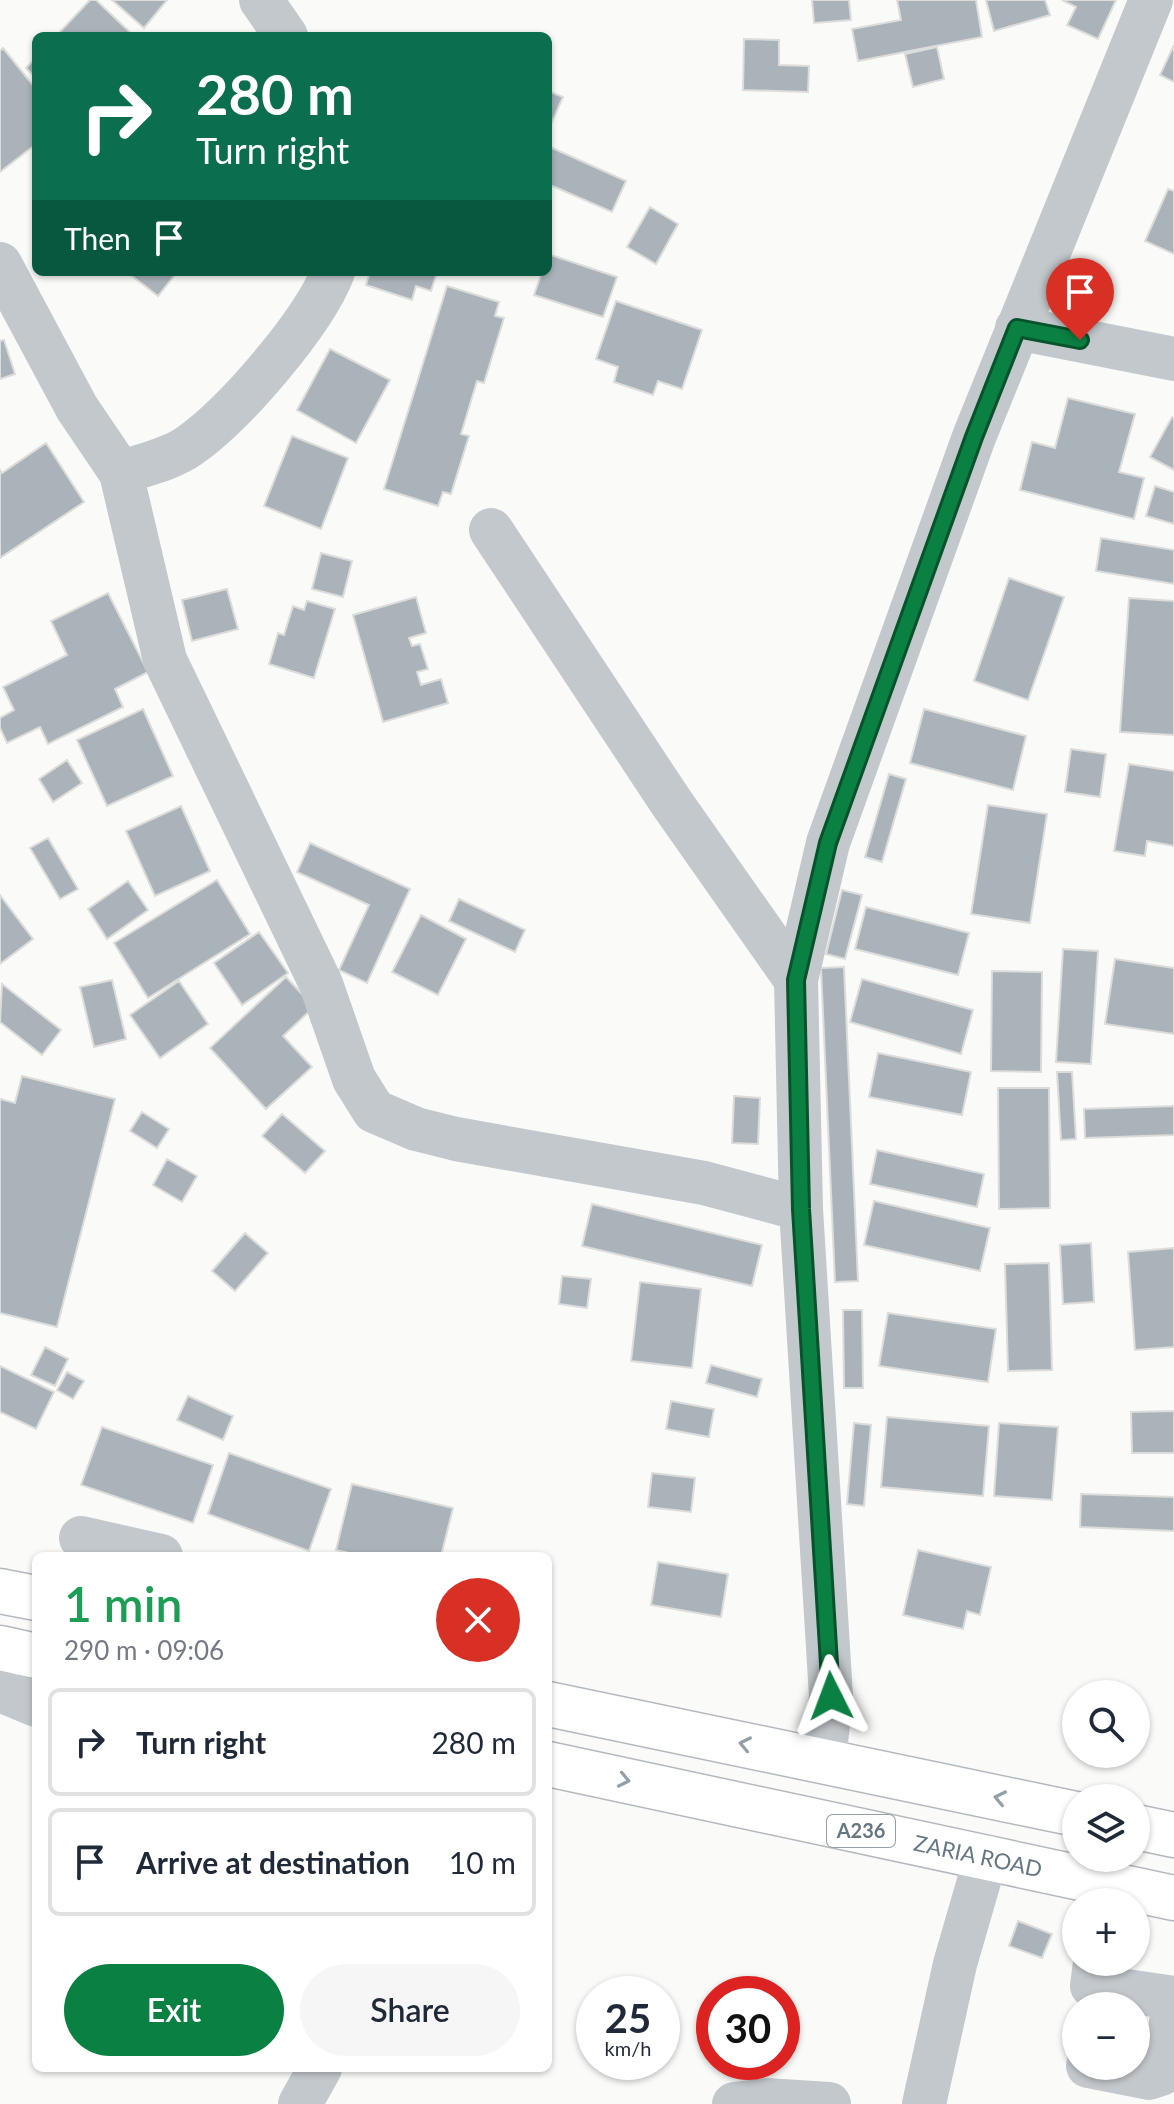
<!DOCTYPE html>
<meta charset="utf-8">
<style>
:root{--surface:#fff;--page:#f6f6f7;--text:#1f2937;--muted:#747a83;--line:#e0e1e3;--accent:#0b8043}
body{margin:0;font-family:Lato,sans-serif;background:var(--page);color:var(--text);height:100vh;display:flex;flex-direction:column;font-size:30px;white-space:nowrap}
*{box-sizing:border-box;margin:0}
p{font-size:26px;color:var(--muted)}
.icon{flex:none;width:44px;height:44px;fill:none;stroke:currentColor;stroke-width:2;stroke-linecap:round;stroke-linejoin:round}
.map{position:relative;flex:1;overflow:hidden}
.panel{position:absolute;left:32px;top:1552px;width:520px;height:520px;display:flex;flex-direction:column;background:var(--surface);border-radius:12px;box-shadow:0 2px 6px #0004}
.panel>*{flex:none}
.top-card{position:absolute;left:32px;top:32px;width:520px;height:244px;border-radius:12px;box-shadow:0 2px 6px #0004;background:#0b6e4f;color:#fff;overflow:hidden}
.tools{position:absolute;left:1062px;top:1680px;display:grid;gap:16px}
.tools a{display:grid;place-items:center;width:88px;height:88px;border-radius:50%;background:var(--surface);box-shadow:0 2px 6px #0004;font-size:40px}
.speed{position:absolute;left:576px;top:1976px;display:flex;gap:16px;font-size:40px;font-weight:700;text-align:center}
.speed>*{display:grid;place-content:center;width:104px;height:104px;border-radius:50%;background:var(--surface);box-shadow:0 2px 6px #0004;line-height:1}
.speed small{font-size:20px;font-weight:400}
.speed .limit{border:12px solid #d22;background:#fff;color:#111}
.pin{position:absolute;display:grid;place-items:center;width:68px;height:68px;color:#fff;margin:-82px -34px;border-radius:50% 50% 50% 0;rotate:-45deg;box-shadow:0 0 8px #0007}
.pin .icon{rotate:45deg}
.me{position:absolute;width:88px;margin:-44px;rotate:357deg;stroke-linejoin:round;filter:drop-shadow(0 0 6px #0008)}
.turn{display:flex;align-items:center;gap:28px;height:168px;padding:0 32px;font-size:36px}
.turn .icon{width:104px;height:104px;stroke-width:2.5}
.turn b{display:block;font-size:56px;line-height:68px}
.then{display:flex;align-items:center;height:76px;padding:0 32px;background:#0003;gap:16px;font-size:30px}
.round{display:grid;place-items:center;flex:none;width:84px;height:84px;border-radius:42px;background:var(--page)}
.head{display:flex;align-items:center;justify-content:space-between;height:136px;padding:0 32px}
h1{font-size:48px;font-weight:600;line-height:60px;color:#1e9e55}
.button{display:flex;gap:16px;margin-top:auto;padding:16px 32px}
.button a{flex:1;height:92px;border-radius:48px;background:var(--accent);color:#fff;font-size:32px;font-weight:600;line-height:92px;text-align:center}
.button a+a{background:var(--page);color:var(--text)}
ul{padding:0;list-style:none}
li{display:flex;align-items:center;gap:24px;height:108px;margin:0 16px 12px;padding:0 16px;border:4px solid var(--line);border-radius:12px}
li div{flex:1}
li b{display:block;font-size:30px}
li em{font-style:normal}
.map>svg:first-child{display:block}
.building{fill:#aab3b9;stroke:#dcdcda;stroke-width:2}
.lines{fill:none;stroke-linecap:round;stroke-linejoin:round}
.highway-casing{stroke:#b4b9bd;stroke-width:47}
.minor{stroke:#c3c8cc;stroke-width:44}
.highway{stroke:#fff;stroke-width:44}
.oneway{stroke:#939fa8}
.route-casing{stroke:#07532c;stroke-width:20}
.route{stroke:#0b8043;stroke-width:14}
.labels{text-anchor:middle;stroke-width:8;stroke-linejoin:round;paint-order:stroke}
.shield{fill:#fff;stroke:#939fa8;stroke-width:2}
.shield-label{font-size:20px;font-weight:bold;fill:#657683}
.street-label{font-size:22px;fill:#657683;stroke:#fff}
</style>
<div class="map">
<svg width="1174" height="2104" viewBox="0 0 1174 2104">
<rect width="100%" height="100%" fill="#fafaf8"/>
<path class="building" d="M 90,0 L 96,0 L 134,36 L 56,36 Z
M 112,0 L 167,0 L 144,28 Z
M 812,0 L 849,0 L 851,20 L 814,23 Z
M 897,0 L 976,0 L 982,37 L 858,61 L 852,29 L 901,20 Z
M 986,0 L 1045,0 L 1050,15 L 994,31 Z
M 1062,0 L 1116,0 L 1098,39 L 1067,25 L 1076,7 Z
M 744,39 L 779,40 L 779,65 L 809,66 L 808,92 L 743,90 Z
M 1174,45 L 1174,82 L 1160,75 Z
M 937,47 L 944,79 L 913,87 L 905,54 Z
M 3,48 L 36,89 L 36,144 L 0,172 L 0,51 Z
M 36,57 L 36,78 L 26,68 Z
M 548,91 L 563,97 L 548,131 Z
M 550,147 L 626,181 L 612,212 L 548,184 Z
M 1168,189 L 1174,191 L 1174,254 L 1145,241 Z
M 650,207 L 678,224 L 656,264 L 627,247 Z
M 548,254 L 617,277 L 603,317 L 534,295 L 542,272 L 548,272 Z
M 127,272 L 177,272 L 158,296 Z
M 370,272 L 437,272 L 431,291 L 416,286 L 412,300 L 366,285 Z
M 447,286 L 499,302 L 495,316 L 504,318 L 484,383 L 477,381 L 461,434 L 469,436 L 451,494 L 443,492 L 438,506 L 384,489 Z
M 616,301 L 702,330 L 682,389 L 658,381 L 653,395 L 614,382 L 618,367 L 596,359 Z
M 4,340 L 15,374 L 0,379 L 0,341 Z
M 330,349 L 390,380 L 356,443 L 297,410 Z
M 1068,398 L 1135,414 L 1119,472 L 1144,478 L 1134,519 L 1020,490 L 1032,442 L 1055,448 Z
M 1172,417 L 1174,418 L 1174,470 L 1150,457 Z
M 292,436 L 348,458 L 321,529 L 264,506 Z
M 46,443 L 84,502 L 0,558 L 0,470 L 2,473 Z
M 1155,486 L 1174,492 L 1174,524 L 1146,516 Z
M 1101,538 L 1174,550 L 1174,584 L 1096,571 Z
M 321,553 L 352,561 L 343,597 L 312,589 Z
M 1009,578 L 1064,597 L 1028,700 L 974,681 Z
M 227,589 L 238,629 L 192,641 L 182,600 Z
M 108,593 L 148,672 L 115,689 L 123,707 L 48,744 L 40,727 L 7,743 L 0,728 L 0,718 L 14,710 L 3,687 L 67,655 L 51,621 Z
M 416,597 L 426,633 L 409,638 L 412,646 L 420,644 L 428,669 L 417,672 L 421,685 L 441,679 L 448,703 L 383,722 L 353,615 Z
M 1129,598 L 1174,601 L 1174,735 L 1120,732 Z
M 307,601 L 335,609 L 314,678 L 269,664 L 278,633 L 284,635 L 293,606 L 304,610 Z
M 143,709 L 173,776 L 107,806 L 77,740 Z
M 924,709 L 1026,736 L 1013,790 L 910,763 Z
M 1071,749 L 1106,754 L 1100,797 L 1065,792 Z
M 67,760 L 82,783 L 53,802 L 39,779 Z
M 1129,764 L 1174,771 L 1174,846 L 1147,841 L 1145,856 L 1114,851 Z
M 889,774 L 906,779 L 882,862 L 865,857 Z
M 988,805 L 1047,814 L 1030,923 L 971,914 Z
M 181,806 L 210,871 L 155,896 L 126,831 Z
M 48,838 L 78,889 L 60,899 L 30,848 Z
M 310,843 L 410,889 L 367,983 L 339,970 L 369,905 L 297,872 Z
M 217,880 L 250,934 L 148,998 L 114,943 Z
M 128,881 L 148,910 L 107,939 L 88,909 Z
M 842,890 L 862,895 L 845,959 L 826,954 Z
M 0,895 L 33,939 L 0,964 Z
M 459,899 L 525,930 L 515,952 L 449,921 Z
M 866,907 L 969,933 L 958,975 L 855,949 Z
M 421,915 L 466,939 L 438,995 L 392,972 Z
M 259,932 L 288,973 L 242,1005 L 214,963 Z
M 1063,949 L 1098,951 L 1091,1064 L 1056,1062 Z
M 1115,959 L 1174,968 L 1174,1034 L 1105,1024 Z
M 844,967 L 858,1281 L 835,1282 L 821,968 Z
M 992,971 L 1042,972 L 1041,1072 L 991,1071 Z
M 286,977 L 314,1007 L 283,1036 L 312,1067 L 266,1109 L 210,1048 Z
M 862,979 L 973,1010 L 961,1054 L 850,1022 Z
M 112,980 L 126,1039 L 94,1047 L 80,987 Z
M 179,981 L 208,1024 L 160,1058 L 130,1015 Z
M 2,984 L 61,1030 L 42,1055 L 0,1022 Z
M 878,1053 L 971,1072 L 962,1115 L 869,1097 Z
M 1057,1072 L 1072,1072 L 1076,1139 L 1061,1140 Z
M 22,1076 L 115,1099 L 57,1327 L 0,1313 L 0,1099 L 15,1103 Z
M 998,1088 L 1049,1088 L 1050,1208 L 999,1209 Z
M 734,1096 L 760,1098 L 758,1144 L 732,1143 Z
M 1174,1106 L 1174,1135 L 1085,1138 L 1084,1109 Z
M 142,1112 L 169,1129 L 157,1148 L 130,1131 Z
M 282,1114 L 325,1151 L 305,1173 L 262,1136 Z
M 877,1150 L 984,1174 L 977,1207 L 870,1184 Z
M 167,1159 L 197,1176 L 182,1202 L 153,1185 Z
M 874,1201 L 990,1228 L 980,1271 L 864,1245 Z
M 592,1204 L 762,1245 L 752,1286 L 582,1246 Z
M 245,1233 L 268,1253 L 235,1291 L 212,1271 Z
M 1091,1243 L 1094,1302 L 1063,1304 L 1060,1245 Z
M 1174,1248 L 1174,1347 L 1135,1350 L 1128,1252 Z
M 1049,1263 L 1052,1370 L 1008,1371 L 1005,1264 Z
M 562,1276 L 591,1279 L 587,1308 L 559,1304 Z
M 640,1282 L 701,1289 L 692,1368 L 631,1361 Z
M 843,1310 L 862,1310 L 863,1388 L 844,1388 Z
M 888,1313 L 996,1329 L 988,1382 L 879,1366 Z
M 45,1347 L 68,1359 L 55,1386 L 31,1375 Z
M 711,1365 L 762,1379 L 757,1397 L 706,1383 Z
M 0,1366 L 54,1392 L 36,1429 L 0,1412 Z
M 67,1372 L 84,1381 L 73,1399 L 57,1390 Z
M 188,1396 L 233,1416 L 223,1440 L 177,1420 Z
M 671,1401 L 714,1409 L 709,1437 L 666,1429 Z
M 1174,1411 L 1174,1453 L 1132,1453 L 1131,1412 Z
M 887,1417 L 989,1426 L 983,1496 L 881,1487 Z
M 854,1423 L 871,1425 L 864,1506 L 847,1504 Z
M 999,1423 L 1058,1427 L 1052,1500 L 994,1496 Z
M 102,1427 L 213,1465 L 193,1523 L 81,1485 Z
M 229,1453 L 331,1489 L 309,1551 L 208,1514 Z
M 652,1473 L 695,1478 L 691,1512 L 648,1507 Z
M 352,1484 L 453,1508 L 441,1556 L 362,1556 L 336,1550 Z
M 1081,1494 L 1174,1497 L 1174,1531 L 1080,1527 Z
M 918,1550 L 991,1567 L 980,1615 L 967,1611 L 963,1629 L 903,1615 Z
M 658,1562 L 728,1574 L 721,1617 L 651,1605 Z
M 1018,1921 L 1052,1934 L 1042,1958 L 1009,1946 Z"/>
<g class="lines">
<g class="highway-casing">
<path id="highway" d="M 0,1591 L 36,1598
M 0,1648 L 36,1656
M 548,1704 L 1076,1814
M 548,1764 L 1174,1898
M 1136,1827 L 1174,1835"/>
</g>
<path class="minor" d="M 261,0 L 286,36
M 0,264 L 77,408 L 121,473 L 165,660 L 321,984 L 354,1079 L 374,1111 L 416,1129 L 456,1139 L 704,1183 L 801,1209
M 1017,328 L 1174,359
M 121,473 C 142,465 171,459 189,446 C 235,414 313,323 333,272
M 491,530 L 671,802 L 796,980
M 81,1538 L 161,1556
M 0,1690 L 36,1705
M 824,1761 L 831,1696 L 801,1209 L 796,980 L 828,843 L 974,437 L 1151,0
M 1095,1962 L 1092,1986 L 1174,1998
M 1088,2066 L 1149,2078 L 1161,2074 L 1166,2064 L 1174,1998
M 300,2104 L 320,2068
M 734,2104 L 766,2100 L 829,2104
M 924,2104 L 955,1964 L 986,1857"/>
<use href="#highway" class="highway"/>
</g>
<defs><path id="oneway-chevron" d="M-2-3.5L2.5 0L-2 3.5" fill="none" stroke-width="1.6" stroke-linecap="round" stroke-linejoin="round" transform="scale(2)"/></defs>
<g class="oneway">
<use href="#oneway-chevron" transform="translate(745 1744) rotate(-168)"/>
<use href="#oneway-chevron" transform="translate(624 1780) rotate(12)"/>
<use href="#oneway-chevron" transform="translate(1000 1798) rotate(-168)"/>
</g>
<g class="lines">
<g class="route-casing">
<path id="route" d="M 831,1696 L 801,1209 L 796,980 L 828,843 L 974,437 L 1017,328 L 1080,340"/>
</g>
<use href="#route" class="route"/>
</g>
<g class="labels">
<rect class="shield" x="827" y="1815" width="68" height="32" rx="6"/>
<g class="shield-label">
<text x="861" y="1838">A236</text>
</g>
<g class="street-label">
<text transform="translate(978 1856) rotate(12)" y="8">ZARIA ROAD</text>
</g>
</g>
</svg>
<div class="tools">
<a><svg class="icon" aria-label="search" viewBox="0 0 24 24"><circle cx="10" cy="10" r="6"/><path d="M15 15l6 6"/></svg></a>
<a><svg class="icon" aria-label="layers" viewBox="0 0 24 24"><path d="M12 4l9 5-9 5-9-5zM3 14l9 5 9-5"/></svg></a>
<a>+</a>
<a>−</a>
</div>
<div class="speed"><div>25<small>km/h</small></div><div class="limit">30</div></div>
<div class="pin" style="left:1080px;top:340px;background:#d93025"><svg class="icon" aria-label="arrive" viewBox="0 0 24 24"><path d="M6 21V4h12l-3 4 3 4H6"/></svg></div>
<svg class="me" style="left:831px;top:1696px" viewBox="-20 -20 40 40"><path d="M0-17L14 15 0 8-14 15z" fill="#0b8043" stroke="#fff" stroke-width="4"/></svg>
<div class="top-card">
<div class="turn"><svg class="icon" aria-label="right" viewBox="0 0 24 24"><path d="M7 20v-9h11M14 6l5 5-5 5"/></svg><div><b>280 m</b>Turn right</div></div>
<div class="then">Then<svg class="icon" aria-label="arrive" viewBox="0 0 24 24"><path d="M6 21V4h12l-3 4 3 4H6"/></svg></div>
</div>
<section class="panel">
<div class="head"><div><h1>1 min</h1><p>290 m · 09:06</p></div><a class="round" style="background:#d93025;color:#fff"><svg class="icon" aria-label="close" viewBox="0 0 24 24"><path d="M6 6l12 12M18 6L6 18"/></svg></a></div>
<ul>
<li><svg class="icon" aria-label="right" viewBox="0 0 24 24"><path d="M7 20v-9h11M14 6l5 5-5 5"/></svg><div><b>Turn right</b></div><em>280 m</em></li>
<li><svg class="icon" aria-label="arrive" viewBox="0 0 24 24"><path d="M6 21V4h12l-3 4 3 4H6"/></svg><div><b>Arrive at destination</b></div><em>10 m</em></li>
</ul>
<div class="button"><a>Exit</a><a>Share</a></div>
</section>
</div>
